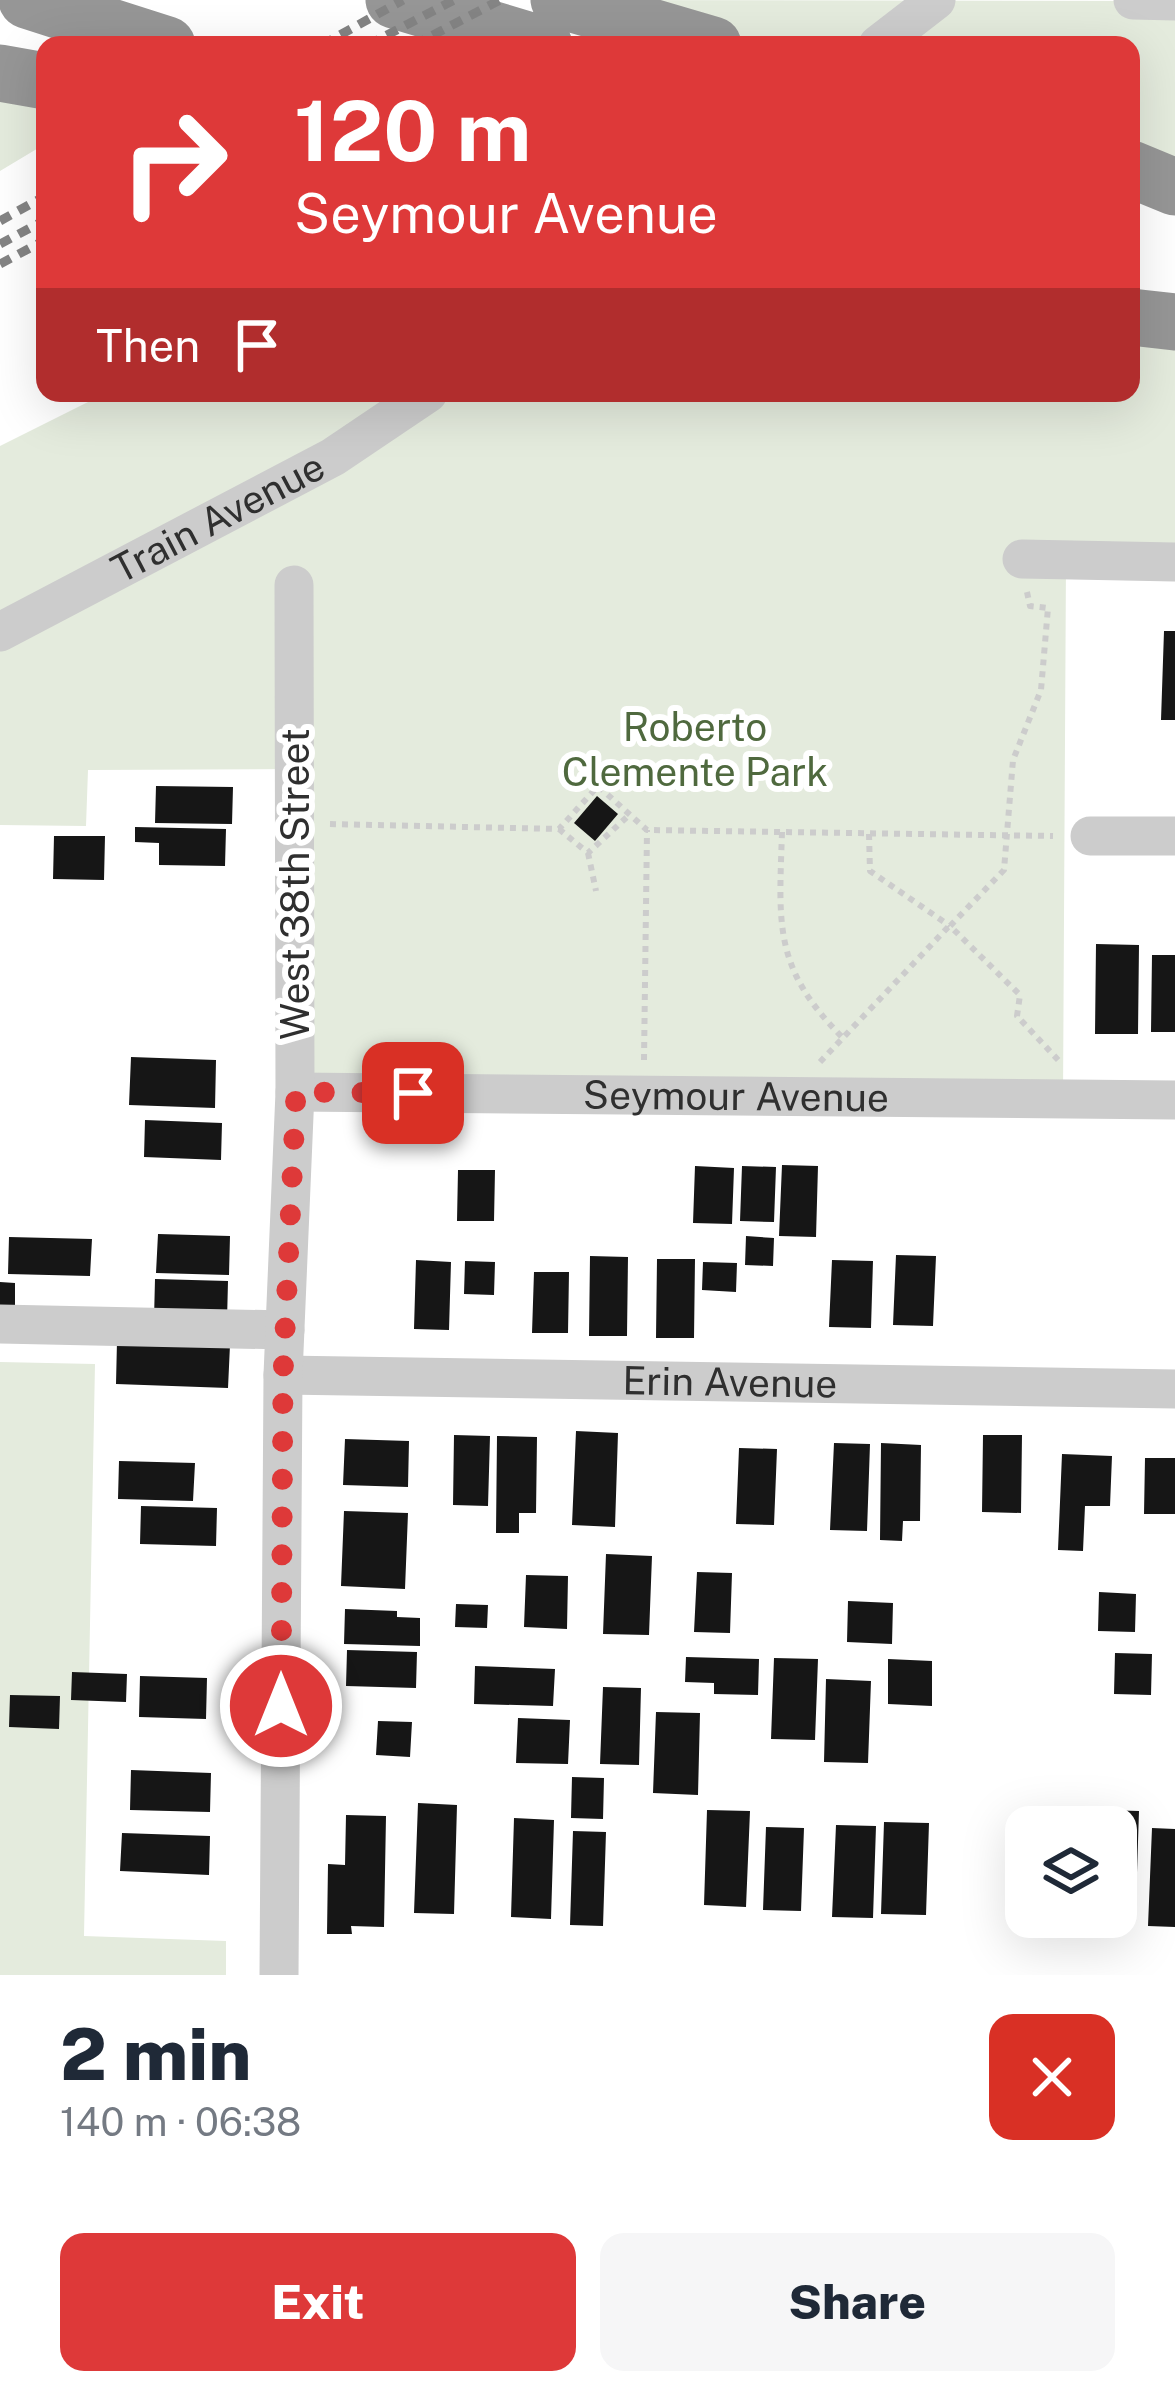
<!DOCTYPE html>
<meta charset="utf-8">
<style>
:root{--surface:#fff;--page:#f6f6f7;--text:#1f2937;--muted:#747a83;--accent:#de3939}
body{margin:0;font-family:"Public Sans",sans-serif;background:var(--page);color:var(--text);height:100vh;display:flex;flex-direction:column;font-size:45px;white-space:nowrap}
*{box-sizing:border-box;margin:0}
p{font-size:39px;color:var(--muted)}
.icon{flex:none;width:66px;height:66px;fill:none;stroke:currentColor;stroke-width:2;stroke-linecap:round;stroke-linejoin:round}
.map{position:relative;height:1975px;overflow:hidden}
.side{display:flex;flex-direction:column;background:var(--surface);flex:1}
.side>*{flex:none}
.guide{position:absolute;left:36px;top:36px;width:1104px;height:366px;border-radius:24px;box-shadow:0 12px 48px #0002;background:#de3939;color:#fff;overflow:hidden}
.fabs{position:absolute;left:1005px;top:1806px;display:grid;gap:24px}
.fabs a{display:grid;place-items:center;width:132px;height:132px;border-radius:24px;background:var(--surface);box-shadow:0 12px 48px #0002;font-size:60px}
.pin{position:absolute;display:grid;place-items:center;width:102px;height:102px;color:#fff;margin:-51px;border-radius:24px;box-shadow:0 6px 18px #0006}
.me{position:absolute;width:132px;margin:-66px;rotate:0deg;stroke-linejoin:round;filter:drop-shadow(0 0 9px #0008)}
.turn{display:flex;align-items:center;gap:42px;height:252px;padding:0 60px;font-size:54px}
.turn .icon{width:156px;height:156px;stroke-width:2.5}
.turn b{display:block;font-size:84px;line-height:102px}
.then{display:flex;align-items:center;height:114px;padding:0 60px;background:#0003;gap:24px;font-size:45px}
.round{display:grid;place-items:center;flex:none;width:126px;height:126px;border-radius:24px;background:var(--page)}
.summary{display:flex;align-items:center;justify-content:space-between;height:204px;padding:0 60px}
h1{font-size:72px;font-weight:800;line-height:90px}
.primary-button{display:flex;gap:24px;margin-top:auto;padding:24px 60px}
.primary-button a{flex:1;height:138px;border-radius:24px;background:var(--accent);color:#fff;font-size:48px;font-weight:800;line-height:138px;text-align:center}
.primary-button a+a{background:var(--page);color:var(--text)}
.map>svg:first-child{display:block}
.green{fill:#e4ebdd}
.building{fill:#161616}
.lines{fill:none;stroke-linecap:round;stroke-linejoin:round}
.path{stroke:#ccc;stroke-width:6;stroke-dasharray:6 6;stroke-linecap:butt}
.minor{stroke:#ccc;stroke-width:39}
.highway{stroke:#969696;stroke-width:57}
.rail{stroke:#848484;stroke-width:9;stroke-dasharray:12 9;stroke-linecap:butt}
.route{stroke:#de3939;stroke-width:21;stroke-dasharray:0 37.8}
.labels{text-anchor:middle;stroke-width:12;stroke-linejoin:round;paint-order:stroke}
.street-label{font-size:39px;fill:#2f2f2f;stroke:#fff}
.park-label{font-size:39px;fill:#4f693e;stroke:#fff}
</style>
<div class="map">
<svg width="1175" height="1975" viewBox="0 0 1175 1975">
<rect width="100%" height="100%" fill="#fff"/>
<path class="green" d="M 559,0 L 1175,1 L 1175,190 L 1131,171 L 1131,45 L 713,45 Z
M 0,73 L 45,81 L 45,144 L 0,171 Z
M 1131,316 L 1175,324 L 1175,562 L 1066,560 L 1063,1099 L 295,1092 L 294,769 L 88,770 L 86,826 L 0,825 L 0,446 L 106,393 L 1131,393 Z
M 0,1362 L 95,1364 L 84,1936 L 226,1941 L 226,1975 L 0,1975 Z"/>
<path class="building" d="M 1164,631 L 1175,631 L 1175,720 L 1161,720 Z
M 156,786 L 233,787 L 232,824 L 155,823 Z
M 597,796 L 618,814 L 595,841 L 574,823 Z
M 135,827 L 226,829 L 225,866 L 159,865 L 159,843 L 135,842 Z
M 54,836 L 105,836 L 104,880 L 53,879 Z
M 1096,944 L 1139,945 L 1138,1034 L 1095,1034 Z
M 1152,955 L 1175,955 L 1175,1032 L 1151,1032 Z
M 131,1057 L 216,1060 L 215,1108 L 129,1105 Z
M 145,1120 L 222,1123 L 221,1160 L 144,1157 Z
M 782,1165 L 818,1166 L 816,1237 L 779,1236 Z
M 695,1166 L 734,1168 L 732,1224 L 693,1223 Z
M 742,1166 L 776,1167 L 774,1222 L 740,1221 Z
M 458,1170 L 495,1170 L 494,1221 L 457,1221 Z
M 158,1234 L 230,1236 L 229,1275 L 156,1273 Z
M 746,1236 L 774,1238 L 773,1266 L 745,1265 Z
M 9,1237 L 92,1239 L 90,1276 L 8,1274 Z
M 896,1255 L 936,1256 L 933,1326 L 893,1325 Z
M 590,1256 L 628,1257 L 627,1336 L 589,1336 Z
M 657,1259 L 695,1259 L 694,1338 L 656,1338 Z
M 416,1260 L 451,1262 L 449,1330 L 414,1329 Z
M 832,1260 L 873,1261 L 871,1328 L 829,1327 Z
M 465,1261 L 495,1262 L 494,1295 L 464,1294 Z
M 703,1262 L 737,1263 L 736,1292 L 702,1290 Z
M 534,1272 L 569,1272 L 568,1333 L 532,1333 Z
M 155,1279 L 228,1281 L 227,1321 L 154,1319 Z
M 0,1282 L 15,1283 L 15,1309 L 0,1308 Z
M 117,1341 L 230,1345 L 228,1388 L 116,1384 Z
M 576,1431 L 618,1433 L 615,1527 L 572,1525 Z
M 454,1435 L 490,1436 L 488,1506 L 453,1505 Z
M 983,1435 L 1022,1435 L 1021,1513 L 982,1512 Z
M 497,1436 L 537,1437 L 536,1513 L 519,1513 L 519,1533 L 496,1533 Z
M 345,1439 L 409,1441 L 408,1487 L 343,1485 Z
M 834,1443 L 870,1444 L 867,1531 L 830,1530 Z
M 881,1443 L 921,1445 L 920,1521 L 903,1521 L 902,1541 L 880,1540 Z
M 739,1448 L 777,1449 L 774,1525 L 736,1524 Z
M 1062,1454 L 1112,1456 L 1110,1506 L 1085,1506 L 1083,1551 L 1058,1550 Z
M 1145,1458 L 1175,1458 L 1175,1514 L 1144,1514 Z
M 119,1461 L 195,1463 L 193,1501 L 118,1499 Z
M 141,1506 L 217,1508 L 216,1546 L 140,1544 Z
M 344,1511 L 408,1513 L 405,1589 L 341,1586 Z
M 606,1554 L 652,1556 L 649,1635 L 603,1634 Z
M 697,1572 L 732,1573 L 730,1633 L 694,1632 Z
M 526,1575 L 568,1576 L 567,1629 L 524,1627 Z
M 1099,1592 L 1136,1594 L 1135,1632 L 1098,1631 Z
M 848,1601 L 893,1603 L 892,1644 L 847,1642 Z
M 456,1604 L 488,1605 L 487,1628 L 455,1627 Z
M 345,1609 L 397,1611 L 397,1617 L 420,1618 L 420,1646 L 344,1644 Z
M 347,1650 L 417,1652 L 416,1688 L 346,1686 Z
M 1115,1653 L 1152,1654 L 1151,1695 L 1114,1694 Z
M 686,1657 L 759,1659 L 758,1695 L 714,1694 L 714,1683 L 685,1682 Z
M 774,1658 L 818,1659 L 815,1740 L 771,1739 Z
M 888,1659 L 932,1661 L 932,1706 L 888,1704 Z
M 475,1666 L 555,1669 L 553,1706 L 474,1704 Z
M 72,1672 L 127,1674 L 126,1702 L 71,1700 Z
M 140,1676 L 207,1678 L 206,1719 L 139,1717 Z
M 826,1679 L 871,1681 L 868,1763 L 824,1762 Z
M 603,1687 L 641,1688 L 639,1765 L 600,1764 Z
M 10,1695 L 60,1696 L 59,1729 L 9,1727 Z
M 656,1712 L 700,1713 L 698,1795 L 653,1793 Z
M 518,1718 L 570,1720 L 568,1764 L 516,1763 Z
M 378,1721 L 412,1722 L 410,1757 L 376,1755 Z
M 131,1770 L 211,1773 L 210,1812 L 130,1810 Z
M 572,1777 L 604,1778 L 603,1819 L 571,1818 Z
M 418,1803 L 457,1805 L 454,1914 L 414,1913 Z
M 707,1810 L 750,1811 L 746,1907 L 704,1905 Z
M 1104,1810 L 1139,1811 L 1136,1903 L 1116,1903 L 1116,1827 L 1103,1827 Z
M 346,1815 L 386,1816 L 384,1927 L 351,1926 L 352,1934 L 327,1934 L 328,1864 L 345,1865 Z
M 514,1818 L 554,1820 L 551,1919 L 511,1917 Z
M 884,1822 L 929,1823 L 926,1915 L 881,1914 Z
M 836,1825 L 876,1826 L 873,1918 L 832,1917 Z
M 766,1827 L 804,1828 L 801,1911 L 763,1910 Z
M 1152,1828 L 1175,1829 L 1175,1927 L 1148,1926 Z
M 573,1831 L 606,1832 L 603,1926 L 570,1925 Z
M 122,1833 L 210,1836 L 209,1875 L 120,1871 Z"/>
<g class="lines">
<path class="path" d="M 1027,592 L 1030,606 L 1048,608 L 1041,690 L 1013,760 L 1004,870 L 950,926 L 1020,995 L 1017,1016 L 1061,1063
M 330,824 L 559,829 L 598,786 L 647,830 L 1053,836
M 559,829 L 588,853 L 628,816
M 782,832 C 779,925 773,968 843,1038
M 869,834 L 870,871 L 950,926
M 588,853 L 596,891
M 644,1060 L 647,830
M 820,1062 L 951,924"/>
<g class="minor">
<path d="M 1133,0 L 1175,1"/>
<path d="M 878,45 L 936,0"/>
<path d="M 1022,559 L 1175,562"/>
<path id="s1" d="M 0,632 L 333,457 L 428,393"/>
<path d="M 1090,836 L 1175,836"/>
<path id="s2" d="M 295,1092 L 1175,1100"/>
<path d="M 0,1324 L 285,1330"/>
<path id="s3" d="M 283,1375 L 1175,1389"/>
<path d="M 279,1975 L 283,1375 L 295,1092 L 294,585"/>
</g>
<path class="highway" d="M 27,0 L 167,45
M 394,0 L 544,45
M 559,0 L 713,45
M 0,73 L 45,81
M 1131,169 L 1175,187
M 1131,317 L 1175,322"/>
<path class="rail" d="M 322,45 L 403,0
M 368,45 L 454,0
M 414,45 L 500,0
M 0,221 L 45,196
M 0,244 L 45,220
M 0,264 L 45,240"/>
</g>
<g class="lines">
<path class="route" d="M 281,1706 L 283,1375 L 296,1092 L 413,1093"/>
</g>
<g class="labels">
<g class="street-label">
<text dy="14" stroke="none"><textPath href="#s1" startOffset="246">Train Avenue</textPath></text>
<text transform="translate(295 884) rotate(-90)" y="14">West 38th Street</text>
<text dy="14" stroke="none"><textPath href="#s2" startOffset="441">Seymour Avenue</textPath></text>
<text dy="14" stroke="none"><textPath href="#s3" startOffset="447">Erin Avenue</textPath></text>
</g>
<g class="park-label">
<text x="695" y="741">Roberto<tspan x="695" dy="45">Clemente Park</tspan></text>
</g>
</g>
</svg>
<div class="fabs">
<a><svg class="icon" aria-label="layers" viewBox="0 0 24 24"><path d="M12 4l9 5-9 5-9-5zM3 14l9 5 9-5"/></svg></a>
</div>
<div class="pin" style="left:413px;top:1093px;background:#d93025"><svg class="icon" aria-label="arrive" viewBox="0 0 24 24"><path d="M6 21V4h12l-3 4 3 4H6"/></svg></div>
<svg class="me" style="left:281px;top:1706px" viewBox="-20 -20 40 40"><circle r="17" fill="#de3939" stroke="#fff" stroke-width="3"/><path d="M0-11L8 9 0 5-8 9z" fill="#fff"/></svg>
<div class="guide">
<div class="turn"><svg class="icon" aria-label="right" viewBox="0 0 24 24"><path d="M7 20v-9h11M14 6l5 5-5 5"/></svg><div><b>120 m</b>Seymour Avenue</div></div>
<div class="then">Then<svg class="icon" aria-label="arrive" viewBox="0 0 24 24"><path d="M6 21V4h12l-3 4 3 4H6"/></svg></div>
</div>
</div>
<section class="side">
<div class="summary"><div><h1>2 min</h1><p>140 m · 06:38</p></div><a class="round" style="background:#d93025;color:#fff"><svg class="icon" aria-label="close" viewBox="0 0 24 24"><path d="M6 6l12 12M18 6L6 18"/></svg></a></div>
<div class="primary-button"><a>Exit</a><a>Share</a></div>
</section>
